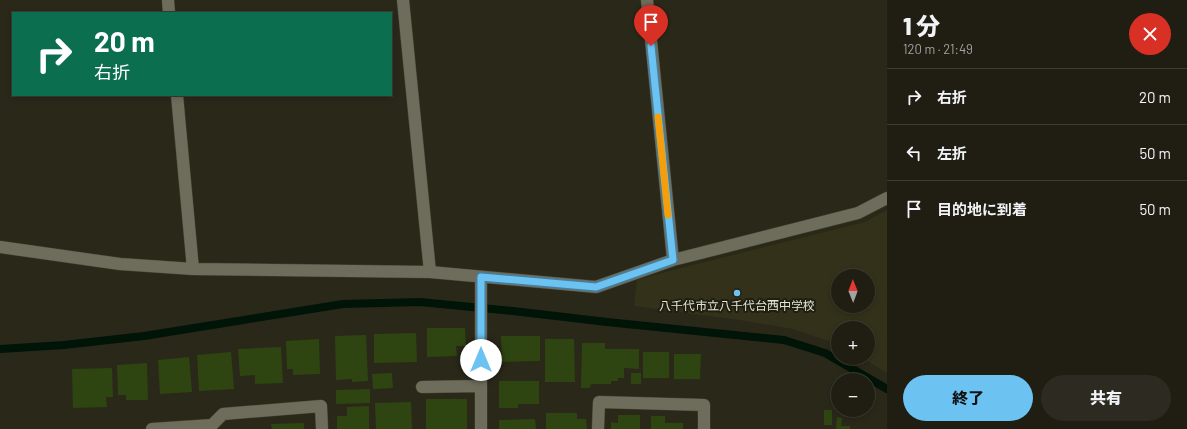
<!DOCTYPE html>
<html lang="ja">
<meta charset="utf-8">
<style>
:root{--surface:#201e13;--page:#2d2b21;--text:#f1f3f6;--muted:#a2a2a0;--line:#3d3c33;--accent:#6cc3f2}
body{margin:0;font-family:Barlow,"Noto Sans JP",sans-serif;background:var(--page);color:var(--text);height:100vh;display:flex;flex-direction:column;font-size:15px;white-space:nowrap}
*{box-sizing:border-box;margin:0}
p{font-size:13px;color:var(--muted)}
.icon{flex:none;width:22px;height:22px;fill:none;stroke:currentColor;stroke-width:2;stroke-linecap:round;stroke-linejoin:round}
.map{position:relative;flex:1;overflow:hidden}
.sheet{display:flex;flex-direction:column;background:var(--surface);width:300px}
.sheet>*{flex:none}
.guide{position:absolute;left:12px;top:12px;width:380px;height:84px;border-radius:0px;box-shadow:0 2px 6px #0003,0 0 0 1px var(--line);background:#0b6e4f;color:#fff;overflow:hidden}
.needle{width:26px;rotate:359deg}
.fabs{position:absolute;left:831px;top:269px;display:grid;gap:8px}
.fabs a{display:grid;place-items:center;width:44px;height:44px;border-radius:50%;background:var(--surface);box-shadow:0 2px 6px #0003,0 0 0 1px var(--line);font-size:20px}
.pin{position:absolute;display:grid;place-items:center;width:34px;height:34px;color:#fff;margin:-41px -17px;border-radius:50% 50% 50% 0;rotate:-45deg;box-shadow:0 0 4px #0007}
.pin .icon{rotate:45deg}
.me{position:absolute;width:44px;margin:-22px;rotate:0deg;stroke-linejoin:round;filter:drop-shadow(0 0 3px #0008)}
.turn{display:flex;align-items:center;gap:14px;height:84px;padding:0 16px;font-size:18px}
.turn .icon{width:52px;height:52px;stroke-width:2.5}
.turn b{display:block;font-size:28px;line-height:34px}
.round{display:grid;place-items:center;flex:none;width:42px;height:42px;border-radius:21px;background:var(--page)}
.head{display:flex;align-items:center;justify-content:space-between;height:68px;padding:0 16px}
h1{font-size:24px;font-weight:800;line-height:30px}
.primary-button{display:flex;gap:8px;margin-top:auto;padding:8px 16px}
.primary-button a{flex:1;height:46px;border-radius:24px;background:var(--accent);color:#111;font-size:16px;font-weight:800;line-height:46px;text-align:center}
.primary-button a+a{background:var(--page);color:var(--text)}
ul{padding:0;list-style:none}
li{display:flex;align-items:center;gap:12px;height:56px;padding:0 16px;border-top:1px solid var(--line)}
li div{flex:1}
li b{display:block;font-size:15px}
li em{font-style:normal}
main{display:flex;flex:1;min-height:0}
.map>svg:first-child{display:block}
.built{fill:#33311a;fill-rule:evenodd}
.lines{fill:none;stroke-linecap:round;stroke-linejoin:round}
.stream{stroke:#001407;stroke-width:8}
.building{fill:#2e4511}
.minor-casing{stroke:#444337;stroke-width:13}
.minor{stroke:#6e6d5b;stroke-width:12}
.route-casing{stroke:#467f9d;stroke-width:10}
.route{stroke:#6cc3f2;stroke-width:7}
.slow{stroke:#f59e0b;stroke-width:7}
.poi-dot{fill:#6cc3f2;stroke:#201f0f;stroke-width:1.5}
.labels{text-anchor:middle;stroke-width:4;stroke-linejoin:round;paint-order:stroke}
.poi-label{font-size:12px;fill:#e3e3d9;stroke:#201f0f}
</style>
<main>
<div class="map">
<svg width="887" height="429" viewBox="0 0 887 429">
<rect width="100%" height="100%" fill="#2a2819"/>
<path class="built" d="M 887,210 L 887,373 L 862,358 L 868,358 L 868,328 L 838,328 L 838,344 L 793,329 L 746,321 L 634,306 L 637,280 L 669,271 L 865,222 ZM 838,276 L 868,276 L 868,306 L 838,306 Z"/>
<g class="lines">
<path class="stream" d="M 0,349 L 64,345 L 144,336 L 343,304 L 420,302 L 513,311 L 607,322 L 784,340 L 825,353 L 887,389"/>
</g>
<path class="building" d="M 427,328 L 465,328 L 466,346 L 456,346 L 457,356 L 427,357 Z
M 416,333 L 417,362 L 374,363 L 374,334 Z
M 366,335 L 368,381 L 352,382 L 352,379 L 336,380 L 335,336 Z
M 501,336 L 540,336 L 540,361 L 502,362 Z
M 319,339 L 320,374 L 293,375 L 293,369 L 287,369 L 286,341 Z
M 545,339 L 574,339 L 575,382 L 545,382 Z
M 582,343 L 605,343 L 605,349 L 639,349 L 639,369 L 624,368 L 624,378 L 618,378 L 618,381 L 611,381 L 611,384 L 591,384 L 590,388 L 581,388 Z
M 281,347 L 283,383 L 255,384 L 255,375 L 240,376 L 238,349 Z
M 231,352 L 234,389 L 199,391 L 197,355 Z
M 643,352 L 669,352 L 669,378 L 643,378 Z
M 674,354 L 701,354 L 700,379 L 674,379 Z
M 189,357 L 192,392 L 160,394 L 158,360 Z
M 147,363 L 148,400 L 126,400 L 126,395 L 118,395 L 117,365 Z
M 112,368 L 113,397 L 106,397 L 107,407 L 73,408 L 72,369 Z
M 392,373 L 393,388 L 373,389 L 372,374 Z
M 631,373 L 641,373 L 641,384 L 631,384 Z
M 499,381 L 539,381 L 539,404 L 518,404 L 518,408 L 499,408 Z
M 370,389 L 370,403 L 336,404 L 336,390 Z
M 426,399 L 467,399 L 467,429 L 426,429 Z
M 411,402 L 412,429 L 376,429 L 375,403 Z
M 369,406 L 369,429 L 337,429 L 337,416 L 347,416 L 347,407 Z
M 824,410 L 832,410 L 832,425 L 824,425 Z
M 546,413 L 577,413 L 577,419 L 586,419 L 587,429 L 546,429 Z
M 618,415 L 640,415 L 640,429 L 611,429 L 611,422 L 618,423 Z
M 651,416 L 665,416 L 665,423 L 683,423 L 683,429 L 651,429 Z
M 837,417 L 842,418 L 841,426 L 850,426 L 850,429 L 836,429 Z
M 535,419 L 536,429 L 499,429 L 499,420 Z
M 304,423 L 304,429 L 272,429 L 271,424 Z"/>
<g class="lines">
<g class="minor-casing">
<path id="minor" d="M 168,0 L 169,13
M 403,0 L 430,272
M 647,0 L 673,260
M 177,95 L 193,269
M 0,247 L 120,264 L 193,269 L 430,272 L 596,287 L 673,260 L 858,213 L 887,198
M 481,277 L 481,429
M 422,387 L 481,386
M 152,429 L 212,425 L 223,414 L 321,406 L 322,429
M 598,429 L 599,402 L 704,405 L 704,429"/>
</g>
<use href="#minor" class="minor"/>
</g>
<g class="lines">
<g class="route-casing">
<path id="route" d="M 481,360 L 481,277 L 596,287 L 673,260 L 651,46"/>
</g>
<use href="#route" class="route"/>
<path class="slow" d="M 658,117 L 668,215"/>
</g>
<circle class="poi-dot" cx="737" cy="293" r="4"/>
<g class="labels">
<g class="poi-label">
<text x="737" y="310">八千代市立八千代台西中学校</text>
</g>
</g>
</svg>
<div class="fabs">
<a><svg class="needle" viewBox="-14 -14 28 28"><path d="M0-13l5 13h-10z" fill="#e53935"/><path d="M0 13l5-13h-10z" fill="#a2a2a0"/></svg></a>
<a>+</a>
<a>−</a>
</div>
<div class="pin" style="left:651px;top:46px;background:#d93025"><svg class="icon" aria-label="arrive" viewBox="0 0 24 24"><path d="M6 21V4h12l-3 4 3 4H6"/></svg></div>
<svg class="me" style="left:481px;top:360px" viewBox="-20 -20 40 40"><circle r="19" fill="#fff"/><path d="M0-13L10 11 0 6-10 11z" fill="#6cc3f2"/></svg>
<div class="guide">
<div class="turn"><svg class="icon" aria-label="right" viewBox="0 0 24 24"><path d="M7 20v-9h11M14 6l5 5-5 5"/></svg><div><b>20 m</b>右折</div></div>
</div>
</div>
<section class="sheet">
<div class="head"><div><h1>1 分</h1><p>120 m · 21:49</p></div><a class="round" style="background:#d93025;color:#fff"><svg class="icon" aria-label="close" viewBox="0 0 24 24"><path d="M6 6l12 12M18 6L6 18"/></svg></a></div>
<ul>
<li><svg class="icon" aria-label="right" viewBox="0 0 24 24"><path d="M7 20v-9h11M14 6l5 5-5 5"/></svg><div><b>右折</b></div><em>20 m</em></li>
<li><svg class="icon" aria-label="left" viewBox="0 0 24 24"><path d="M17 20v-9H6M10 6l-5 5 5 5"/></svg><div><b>左折</b></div><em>50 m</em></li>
<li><svg class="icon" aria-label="arrive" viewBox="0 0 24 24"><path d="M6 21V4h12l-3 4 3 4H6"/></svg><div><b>目的地に到着</b></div><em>50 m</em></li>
</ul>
<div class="primary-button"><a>終了</a><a>共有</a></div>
</section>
</main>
